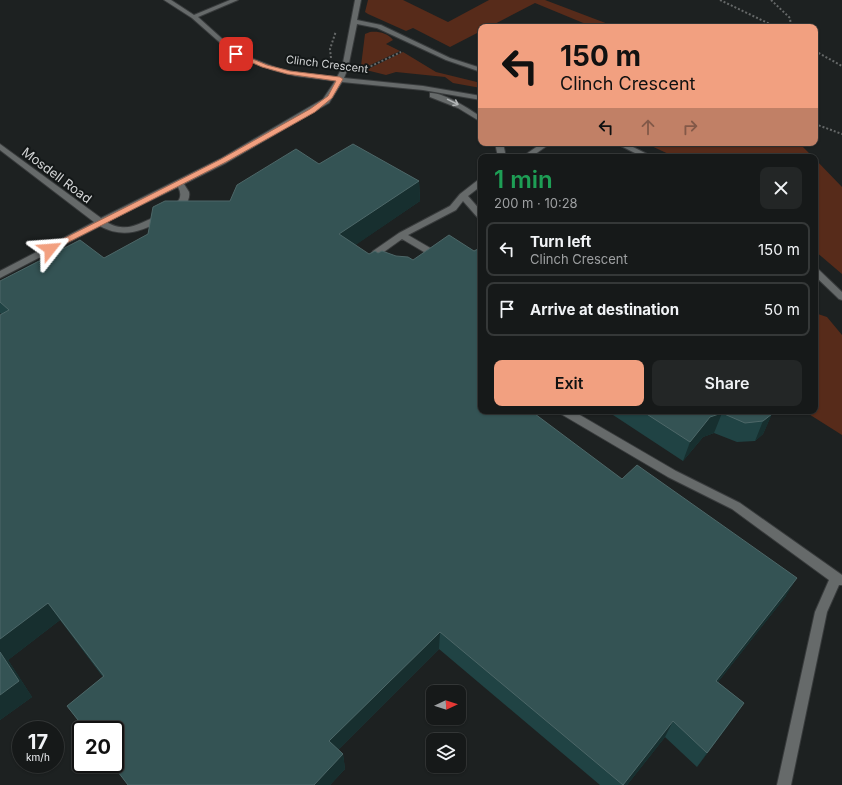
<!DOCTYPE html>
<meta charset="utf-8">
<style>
:root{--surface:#161919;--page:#232626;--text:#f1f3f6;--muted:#9ea0a2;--line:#353838;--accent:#f2a080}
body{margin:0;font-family:Inter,sans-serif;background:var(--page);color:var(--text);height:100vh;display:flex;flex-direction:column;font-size:15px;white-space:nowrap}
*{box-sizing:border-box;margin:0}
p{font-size:13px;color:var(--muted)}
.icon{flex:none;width:22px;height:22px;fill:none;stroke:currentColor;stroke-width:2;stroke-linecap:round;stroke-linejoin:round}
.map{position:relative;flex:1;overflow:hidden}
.sheet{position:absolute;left:478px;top:154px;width:340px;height:260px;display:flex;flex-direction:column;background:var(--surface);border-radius:8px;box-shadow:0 1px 3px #0004,0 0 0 1px var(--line)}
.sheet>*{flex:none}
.top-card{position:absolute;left:478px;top:24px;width:340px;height:122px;border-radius:8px;box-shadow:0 1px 3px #0004,0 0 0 1px var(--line);background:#f2a080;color:#111;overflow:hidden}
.needle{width:26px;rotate:86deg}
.controls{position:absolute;left:426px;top:685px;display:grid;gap:8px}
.controls a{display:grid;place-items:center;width:40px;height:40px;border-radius:8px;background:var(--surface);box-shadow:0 1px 3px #0004,0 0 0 1px var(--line);font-size:20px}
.speed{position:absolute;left:12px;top:721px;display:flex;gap:8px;font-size:20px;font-weight:700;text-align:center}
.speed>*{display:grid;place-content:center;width:52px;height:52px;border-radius:50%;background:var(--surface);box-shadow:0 1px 3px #0004,0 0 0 1px var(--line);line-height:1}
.speed small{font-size:10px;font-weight:400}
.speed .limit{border:2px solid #111;border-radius:6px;background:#fff;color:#111}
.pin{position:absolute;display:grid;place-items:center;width:34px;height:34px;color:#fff;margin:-17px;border-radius:8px;box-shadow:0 2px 6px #0006}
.me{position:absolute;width:44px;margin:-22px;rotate:62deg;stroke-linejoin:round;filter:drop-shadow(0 0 3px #0008)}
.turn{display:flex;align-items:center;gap:14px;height:84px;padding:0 16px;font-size:18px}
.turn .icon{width:52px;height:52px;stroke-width:2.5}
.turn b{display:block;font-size:28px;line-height:34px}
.lanes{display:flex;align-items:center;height:38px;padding:0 16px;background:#0003;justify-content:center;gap:20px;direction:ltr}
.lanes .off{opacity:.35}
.round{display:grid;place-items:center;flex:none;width:42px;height:42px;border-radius:8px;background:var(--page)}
.overview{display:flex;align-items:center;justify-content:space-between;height:68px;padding:0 16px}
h1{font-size:24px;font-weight:600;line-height:30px;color:#1e9e55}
.button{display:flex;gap:8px;margin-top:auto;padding:8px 16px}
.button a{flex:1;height:46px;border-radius:8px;background:var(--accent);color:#111;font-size:16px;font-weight:600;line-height:46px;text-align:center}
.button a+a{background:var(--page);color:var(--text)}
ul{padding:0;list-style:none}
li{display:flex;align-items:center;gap:12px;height:54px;margin:0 8px 6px;padding:0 8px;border:2px solid var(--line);border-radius:8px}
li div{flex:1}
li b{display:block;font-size:15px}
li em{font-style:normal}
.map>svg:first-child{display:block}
.green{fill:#572b1a}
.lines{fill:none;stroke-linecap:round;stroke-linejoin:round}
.lane-casing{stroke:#383b3c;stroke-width:2}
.path{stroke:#656868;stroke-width:2;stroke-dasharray:2 2;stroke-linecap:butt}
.lane{fill:#666a6a;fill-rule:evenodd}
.wall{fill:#204344}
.shaded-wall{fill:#172f2f}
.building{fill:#345354;stroke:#4d6768}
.oneway{stroke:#b2b5b6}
.route{fill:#f2a080;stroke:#9d6853}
.labels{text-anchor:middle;stroke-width:4;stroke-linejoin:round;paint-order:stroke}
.far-street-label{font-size:11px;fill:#d3d5d6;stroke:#141818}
.street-label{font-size:13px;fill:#d3d5d6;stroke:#141818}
</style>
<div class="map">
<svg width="842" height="785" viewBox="0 0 842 785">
<rect width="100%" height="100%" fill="#1d2121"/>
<path class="green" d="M 368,0 L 403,0 L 448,22 L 489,0 L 545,0 L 616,27 L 593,27 L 535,3 L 489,27 L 481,27 L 481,31 L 450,47 L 413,28 L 406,31 L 368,14 L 365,12 Z
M 370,32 C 378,31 388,33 393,40 L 386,44 L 400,51 L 364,68 L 364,66 L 361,66 L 365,34 Z
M 403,52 L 436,72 L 481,83 L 481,88 L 453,83 L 445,77 L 396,72 L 386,75 L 366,70 Z
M 645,143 L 799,143 L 813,157 L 675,157 Z
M 815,159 L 842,187 L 842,274 L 815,251 Z
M 815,313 L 827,317 L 842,335 L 842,435 L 804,411 L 815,411 Z"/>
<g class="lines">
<g class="lane-casing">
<path id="lane" d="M 164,0 L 171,0 L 194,15 L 230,0 L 238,0 L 198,17 L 238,53 L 277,68 L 298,73 L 337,77 L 342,68 L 355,0 L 361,0 L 357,20 L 381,25 L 450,58 L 481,68 L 481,72 L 446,60 L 377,28 L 357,24 L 348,68 L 344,78 L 423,86 L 481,96 L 481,100 L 423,90 L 342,82 L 329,103 L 226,163 L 184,184 C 185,186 188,190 189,192 C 191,200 182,211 175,214 L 171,211 C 177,202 184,198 178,187 L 106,222 C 130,235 140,221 161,215 L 164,216 L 164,220 C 141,231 124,239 100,226 L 0,278 L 0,271 L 94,222 L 0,150 L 0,144 L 101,218 L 220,159 L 323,99 L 335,81 L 296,76 L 273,70 L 234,55 L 192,18 Z
M 430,93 C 443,92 470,109 481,117 L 481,122 L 458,108 L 430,97 Z
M 495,143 L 503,143 L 506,157 L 498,157 Z
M 542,143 L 551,143 L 531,157 L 522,157 Z
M 615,143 L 625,143 L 653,157 L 643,157 Z
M 478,180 L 481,180 L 481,186 L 468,196 L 481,211 L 481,219 L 478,218 L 463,201 L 456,210 L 408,235 L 432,249 L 433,251 L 430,265 C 407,282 399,278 375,266 L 372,253 L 373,251 L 399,233 L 450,206 L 460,194 ZM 402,239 L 424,252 L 423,262 C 404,275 401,272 382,262 L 381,254 Z
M 815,268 L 818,269 L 842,292 L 842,300 L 839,299 L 815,276 Z
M 560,411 L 573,411 L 676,471 L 740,503 L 842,575 L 842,585 L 839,585 L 827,612 L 791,785 L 777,785 L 815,612 L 829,580 L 732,509 L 668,477 L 561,414 Z"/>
</g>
<path class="path" d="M 720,0 L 776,27
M 771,0 L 790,18 L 791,27
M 815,51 L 842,66
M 331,58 L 330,49 L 336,31
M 367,68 L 401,52
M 815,124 L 842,134"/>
<use href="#lane" class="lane"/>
</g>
<path class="wall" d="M 319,164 L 419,181 L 420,201 L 355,245 L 481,411 L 622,479 L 786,596 L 718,682 L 744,703 L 733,719 L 697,767 L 665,737 L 627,785 L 600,785 L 439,649 L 338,750 L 343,754 L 345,769 L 330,785 L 128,785 L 112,764 L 115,764 L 115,730 L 85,730 L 67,706 L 103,677 L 60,620 L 8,660 L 32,697 L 0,720 L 1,314 L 0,313 L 0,281 L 104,258 L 230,201 Z
M 607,411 L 773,411 L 763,434 L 755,441 L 737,442 L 714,433 L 703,437 L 683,461 Z"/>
<path class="shaded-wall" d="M 419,181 L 420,201 L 341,255 L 339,234 Z
M 722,413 L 714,433 L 703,437 L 683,461 L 690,442 L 710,417 Z
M 772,414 L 763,434 L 755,441 L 763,421 Z
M 797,578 L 786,596 L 706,697 L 716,681 Z
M 48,603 L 60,620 L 8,660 L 32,697 L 0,720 L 0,639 Z
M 440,632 L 439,649 L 332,756 L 329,741 Z
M 744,703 L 733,719 L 697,767 L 707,753 Z
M 673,721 L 665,737 L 627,785 L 623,785 Z
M 343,754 L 345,769 L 330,785 L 314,785 Z"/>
<path class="building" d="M 353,144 L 419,181 L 339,234 L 369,254 L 375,251 L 378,253 L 382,251 L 396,256 L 408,257 L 413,260 L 449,235 L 474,251 L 478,249 L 481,250 L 481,411 L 531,411 L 622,479 L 637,465 L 797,578 L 716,681 L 744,703 L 707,753 L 673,721 L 623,785 L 440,632 L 329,741 L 343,754 L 314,785 L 128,785 L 112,764 L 115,764 L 115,730 L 86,730 L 67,706 L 104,676 L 48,603 L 0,639 L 0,315 L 9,310 L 0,302 L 0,281 L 80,240 L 104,258 L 148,234 L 153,207 L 165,201 L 230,201 L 237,185 L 296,149 L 319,164 Z
M 642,411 L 773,411 L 772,414 L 763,421 L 745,423 L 722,413 L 710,417 L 690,442 Z
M 0,652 L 19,681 L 0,695 Z"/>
<defs><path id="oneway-shaft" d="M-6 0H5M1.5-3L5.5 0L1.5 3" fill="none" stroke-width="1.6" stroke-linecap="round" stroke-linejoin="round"/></defs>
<use class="oneway" href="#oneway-shaft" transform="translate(453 102) rotate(26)"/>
<path class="route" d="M 236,52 L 267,65 L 290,71 L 340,77 L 343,79 L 332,98 L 315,112 L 226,162 L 53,250 L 47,250 L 47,247 L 221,159 L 310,109 L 328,96 L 336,81 L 287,74 L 262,67 L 234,55 L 233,54 Z"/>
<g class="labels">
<g class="far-street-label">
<text transform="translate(327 64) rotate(7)" y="4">Clinch Crescent</text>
</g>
<g class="street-label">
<text transform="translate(57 175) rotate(37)" y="5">Mosdell Road</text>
</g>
</g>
</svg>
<div class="controls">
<a><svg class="needle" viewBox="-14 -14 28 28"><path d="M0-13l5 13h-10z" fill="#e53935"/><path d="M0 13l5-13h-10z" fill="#9ea0a2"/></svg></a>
<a><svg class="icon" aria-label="layers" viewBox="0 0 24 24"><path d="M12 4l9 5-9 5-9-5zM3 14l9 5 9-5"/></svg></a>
</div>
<div class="speed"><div>17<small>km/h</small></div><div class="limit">20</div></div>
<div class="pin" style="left:236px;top:54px;background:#d93025"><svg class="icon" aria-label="arrive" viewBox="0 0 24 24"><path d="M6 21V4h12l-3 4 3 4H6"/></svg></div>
<svg class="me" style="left:50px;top:249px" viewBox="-20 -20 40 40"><path d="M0-17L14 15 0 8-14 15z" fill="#f2a080" stroke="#fff" stroke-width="4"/></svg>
<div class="top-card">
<div class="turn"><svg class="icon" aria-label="left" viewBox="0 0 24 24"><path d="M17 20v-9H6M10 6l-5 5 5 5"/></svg><div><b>150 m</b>Clinch Crescent</div></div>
<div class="lanes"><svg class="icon" aria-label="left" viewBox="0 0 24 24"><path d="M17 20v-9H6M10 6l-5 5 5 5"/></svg><svg class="icon off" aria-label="ahead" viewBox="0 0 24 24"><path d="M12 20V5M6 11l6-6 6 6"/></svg><svg class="icon off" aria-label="right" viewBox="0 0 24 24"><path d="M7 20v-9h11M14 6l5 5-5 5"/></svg></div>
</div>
<section class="sheet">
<div class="overview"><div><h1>1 min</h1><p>200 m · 10:28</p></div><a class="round"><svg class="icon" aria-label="close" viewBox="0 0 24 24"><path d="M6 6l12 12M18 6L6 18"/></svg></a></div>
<ul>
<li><svg class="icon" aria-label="left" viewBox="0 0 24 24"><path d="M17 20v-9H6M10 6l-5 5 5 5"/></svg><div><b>Turn left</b><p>Clinch Crescent</p></div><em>150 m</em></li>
<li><svg class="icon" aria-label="arrive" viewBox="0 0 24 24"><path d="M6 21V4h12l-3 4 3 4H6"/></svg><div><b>Arrive at destination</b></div><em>50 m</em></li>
</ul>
<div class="button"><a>Exit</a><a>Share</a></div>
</section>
</div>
